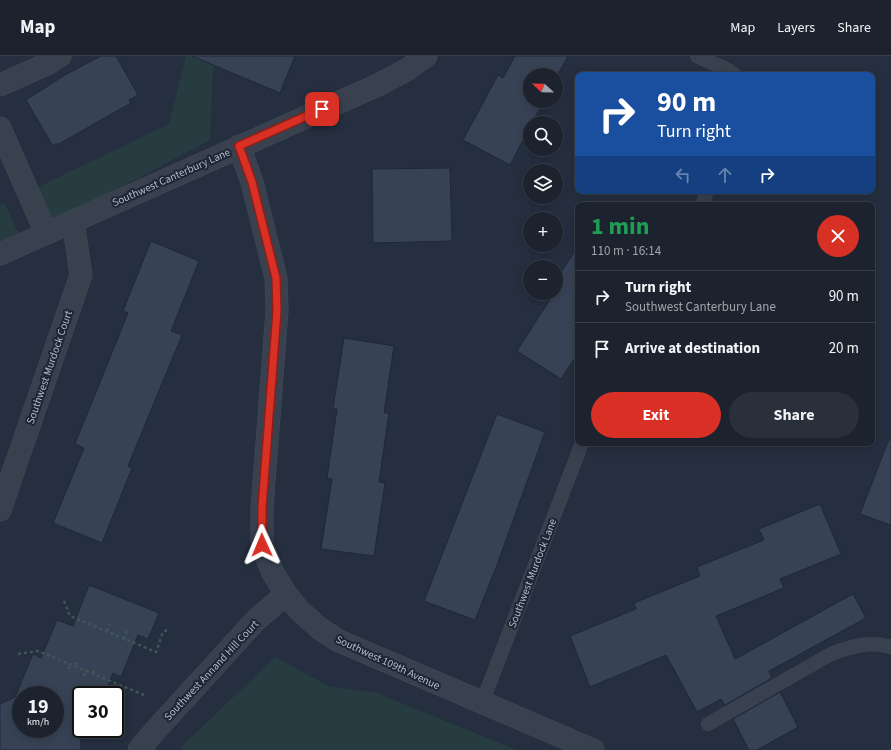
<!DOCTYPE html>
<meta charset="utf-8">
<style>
:root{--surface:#1c232f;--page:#292f3b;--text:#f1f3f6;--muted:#a0a4aa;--line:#3a404b;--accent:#d93025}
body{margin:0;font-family:"Source Sans 3",sans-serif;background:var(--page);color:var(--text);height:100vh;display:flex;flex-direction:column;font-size:15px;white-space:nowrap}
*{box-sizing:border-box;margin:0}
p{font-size:13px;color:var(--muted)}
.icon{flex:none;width:22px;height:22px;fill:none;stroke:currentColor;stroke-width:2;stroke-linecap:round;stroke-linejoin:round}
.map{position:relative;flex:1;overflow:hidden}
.sheet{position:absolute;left:575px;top:146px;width:300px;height:244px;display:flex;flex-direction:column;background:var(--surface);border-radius:8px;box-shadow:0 2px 10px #0003,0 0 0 1px var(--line)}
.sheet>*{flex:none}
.guide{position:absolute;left:575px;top:16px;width:300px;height:122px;border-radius:8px;box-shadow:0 2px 10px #0003,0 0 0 1px var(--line);background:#1a4fa0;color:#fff;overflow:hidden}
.needle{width:26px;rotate:292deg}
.buttons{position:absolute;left:523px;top:12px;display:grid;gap:8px}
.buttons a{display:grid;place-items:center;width:40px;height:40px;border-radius:50%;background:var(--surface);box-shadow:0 2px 10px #0003,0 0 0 1px var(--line);font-size:20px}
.speed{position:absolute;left:12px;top:630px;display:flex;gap:8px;font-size:20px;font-weight:700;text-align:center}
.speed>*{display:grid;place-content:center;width:52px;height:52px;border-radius:50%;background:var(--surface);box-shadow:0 2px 10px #0003,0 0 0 1px var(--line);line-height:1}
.speed small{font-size:10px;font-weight:400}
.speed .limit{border:2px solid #111;border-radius:6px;background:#fff;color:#111}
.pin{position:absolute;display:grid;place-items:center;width:34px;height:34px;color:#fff;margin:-17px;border-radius:8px;box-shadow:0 2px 6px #0006}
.me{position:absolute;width:44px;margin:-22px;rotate:359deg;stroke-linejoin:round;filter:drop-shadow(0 0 3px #0008)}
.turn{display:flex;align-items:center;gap:14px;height:84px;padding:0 16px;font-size:18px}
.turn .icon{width:52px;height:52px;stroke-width:2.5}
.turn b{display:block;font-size:28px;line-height:34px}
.lanes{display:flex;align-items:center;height:38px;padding:0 16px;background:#0003;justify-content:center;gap:20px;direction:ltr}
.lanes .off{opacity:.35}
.round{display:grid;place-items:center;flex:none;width:42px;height:42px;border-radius:21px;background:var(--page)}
.head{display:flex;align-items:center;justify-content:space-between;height:68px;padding:0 16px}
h1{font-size:24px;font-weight:700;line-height:30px;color:#1e9e55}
.action{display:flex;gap:8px;margin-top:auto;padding:8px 16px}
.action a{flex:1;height:46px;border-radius:24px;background:var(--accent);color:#fff;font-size:16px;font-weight:700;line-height:46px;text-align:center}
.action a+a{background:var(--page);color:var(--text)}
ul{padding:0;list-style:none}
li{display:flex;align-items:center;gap:12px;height:52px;padding:0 16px;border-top:1px solid var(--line)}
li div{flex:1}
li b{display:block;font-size:15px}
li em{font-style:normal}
header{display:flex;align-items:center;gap:24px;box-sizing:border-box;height:56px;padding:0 20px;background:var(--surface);border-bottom:1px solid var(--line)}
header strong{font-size:19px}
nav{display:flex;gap:22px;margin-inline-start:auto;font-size:14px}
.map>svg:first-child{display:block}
.green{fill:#273c40}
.building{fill:#374355;stroke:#202836;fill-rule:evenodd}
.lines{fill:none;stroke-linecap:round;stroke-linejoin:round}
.service-casing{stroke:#424a58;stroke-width:14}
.minor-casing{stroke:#424a58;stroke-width:23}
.path{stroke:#405558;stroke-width:2.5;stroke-dasharray:3 3;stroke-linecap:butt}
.service{stroke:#39414f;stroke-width:13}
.minor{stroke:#39414f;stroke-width:22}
.route-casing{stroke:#8d1f18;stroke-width:10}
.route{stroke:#d93025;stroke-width:7}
.labels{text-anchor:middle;stroke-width:4;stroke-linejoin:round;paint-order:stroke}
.street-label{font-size:11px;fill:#b5bcca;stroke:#1e2634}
</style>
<header>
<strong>Map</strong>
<nav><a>Map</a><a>Layers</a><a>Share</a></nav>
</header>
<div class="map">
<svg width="891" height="694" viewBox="0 0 891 694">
<rect width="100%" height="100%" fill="#252f3f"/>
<path class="green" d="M 186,0 L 217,0 L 213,12 L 210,84 L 53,167 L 36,132 L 169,68 Z
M 5,147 L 18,177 L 0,185 L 0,149 Z
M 275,601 L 328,630 L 377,637 L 517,694 L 185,694 L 180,692 Z"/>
<path class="building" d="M 101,0 L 116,0 L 138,39 L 129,44 L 131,47 L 57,89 L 56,87 L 53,90 L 26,44 L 65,19 Z
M 192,0 L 295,0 L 280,37 Z
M 515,0 L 568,0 L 556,22 L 556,19 L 530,19 L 530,45 L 544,45 L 532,67 L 530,67 L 530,71 L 510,109 L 463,84 L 498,19 L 503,22 Z
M 450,112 L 452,185 L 373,187 L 372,113 Z
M 151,185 L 199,205 L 171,275 L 182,279 L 128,410 L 132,412 L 102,487 L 53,467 L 84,392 L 75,388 L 128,257 L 123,255 Z
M 578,190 L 578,297 L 561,323 L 517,295 L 554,237 L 556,237 L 556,224 Z
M 344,282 L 394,290 L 384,357 L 389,357 L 379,426 L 385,427 L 374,500 L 321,493 L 332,423 L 327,422 L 337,353 L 333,352 Z
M 497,358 L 545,376 L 497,509 L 475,564 L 424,545 Z
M 889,383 L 891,384 L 891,469 L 860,458 Z
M 820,448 L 841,498 L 780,523 L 784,532 L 716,560 L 735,603 L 853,538 L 866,562 L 769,615 L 772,622 L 725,649 L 721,643 L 697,656 L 666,599 L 590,631 L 570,580 L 636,553 L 634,547 L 700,520 L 697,511 L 764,484 L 759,473 Z
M 89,529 L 159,557 L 148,583 L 138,579 L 121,621 L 113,617 L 104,639 L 81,639 L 81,694 L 0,694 L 0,648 L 15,641 L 33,598 L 41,602 L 57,564 L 73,570 ZM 21,639 L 55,639 L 55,673 L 21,673 Z
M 780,636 L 798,671 L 757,694 L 749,694 L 733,663 Z"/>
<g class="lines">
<g class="service-casing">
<path id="service" d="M 697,0 L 728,14 L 735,19
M 702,149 L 707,135
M 482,647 L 582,387
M 708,668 L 831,598 C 851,590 870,585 891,591"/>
</g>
<g class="minor-casing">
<path id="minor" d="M 0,29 L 47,8 L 60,0
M 0,72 L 46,177
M 239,90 L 252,126 L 276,222 L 277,255 L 262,452 L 262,489 L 272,515 L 286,538 L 299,554 L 319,572 L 339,585 L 593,694
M 0,198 L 378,29 L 408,13 L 426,0
M 0,454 L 81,219 L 73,165
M 139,694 L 153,677 L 256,564 L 286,538"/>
</g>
<path class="path" d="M 64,545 L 70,560 L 156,596 L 163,576 L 167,574
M 107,575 L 110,568
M 124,583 L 127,575
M 18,598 L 38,595 L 144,639
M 75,609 L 77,603
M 68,613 L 71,608
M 93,617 L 96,611
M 84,620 L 86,614"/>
<use href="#service" class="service"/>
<use href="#minor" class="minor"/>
</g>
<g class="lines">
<g class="route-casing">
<path id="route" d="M 262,489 L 262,452 L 277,255 L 276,222 L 252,126 L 239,90 L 322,53"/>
</g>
<use href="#route" class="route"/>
</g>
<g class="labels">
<g class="street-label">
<text transform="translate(171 121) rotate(-24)" y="4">Southwest Canterbury Lane</text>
<text transform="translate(49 311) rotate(-71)" y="4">Southwest Murdock Court</text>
<text transform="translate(532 517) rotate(-69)" y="4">Southwest Murdock Lane</text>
<text transform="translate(388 606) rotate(25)" y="4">Southwest 109th Avenue</text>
<text transform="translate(211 614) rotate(-47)" y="4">Southwest Annand Hill Court</text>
</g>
</g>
</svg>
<div class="buttons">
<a><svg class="needle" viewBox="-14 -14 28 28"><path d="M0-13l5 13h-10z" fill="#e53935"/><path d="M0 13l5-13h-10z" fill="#a0a4aa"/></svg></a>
<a><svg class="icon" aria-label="search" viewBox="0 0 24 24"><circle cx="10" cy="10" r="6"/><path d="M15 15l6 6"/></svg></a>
<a><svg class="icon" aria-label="layers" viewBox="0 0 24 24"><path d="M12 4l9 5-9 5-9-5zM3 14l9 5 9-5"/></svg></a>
<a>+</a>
<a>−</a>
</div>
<div class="speed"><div>19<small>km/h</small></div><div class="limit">30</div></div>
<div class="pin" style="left:322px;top:53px;background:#d93025"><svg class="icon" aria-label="arrive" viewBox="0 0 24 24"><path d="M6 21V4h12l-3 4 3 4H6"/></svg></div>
<svg class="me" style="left:262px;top:489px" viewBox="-20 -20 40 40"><path d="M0-17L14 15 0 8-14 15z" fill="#d93025" stroke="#fff" stroke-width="4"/></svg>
<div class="guide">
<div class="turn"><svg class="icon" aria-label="right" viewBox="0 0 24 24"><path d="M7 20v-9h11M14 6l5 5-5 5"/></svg><div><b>90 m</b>Turn right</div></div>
<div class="lanes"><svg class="icon off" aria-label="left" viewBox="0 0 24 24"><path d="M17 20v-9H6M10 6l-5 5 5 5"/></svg><svg class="icon off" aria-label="ahead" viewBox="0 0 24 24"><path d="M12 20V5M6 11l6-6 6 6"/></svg><svg class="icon" aria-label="right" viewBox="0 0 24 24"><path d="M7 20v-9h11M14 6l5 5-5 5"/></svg></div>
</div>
<section class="sheet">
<div class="head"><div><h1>1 min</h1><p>110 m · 16:14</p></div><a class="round" style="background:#d93025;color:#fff"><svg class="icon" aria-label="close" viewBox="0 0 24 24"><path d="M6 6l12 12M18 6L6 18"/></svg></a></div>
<ul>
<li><svg class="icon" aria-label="right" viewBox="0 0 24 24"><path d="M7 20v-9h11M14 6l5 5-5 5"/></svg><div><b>Turn right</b><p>Southwest Canterbury Lane</p></div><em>90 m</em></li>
<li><svg class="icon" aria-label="arrive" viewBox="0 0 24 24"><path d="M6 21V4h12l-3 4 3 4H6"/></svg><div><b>Arrive at destination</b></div><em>20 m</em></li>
</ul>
<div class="action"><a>Exit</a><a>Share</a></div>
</section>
</div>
